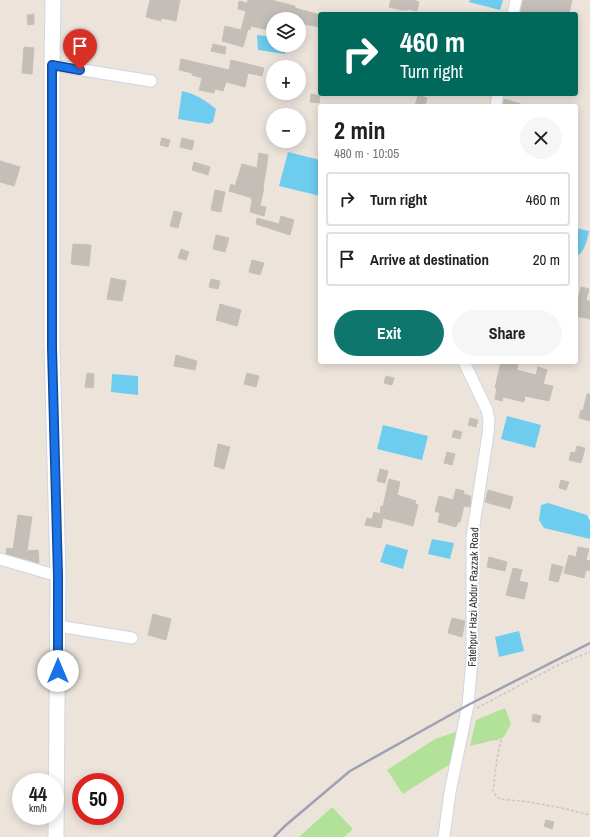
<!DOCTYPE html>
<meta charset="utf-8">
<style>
:root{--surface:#fff;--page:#f6f6f6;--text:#202124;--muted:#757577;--line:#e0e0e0;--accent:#0f766e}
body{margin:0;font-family:"Archivo Narrow",sans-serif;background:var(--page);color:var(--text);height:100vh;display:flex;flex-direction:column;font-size:15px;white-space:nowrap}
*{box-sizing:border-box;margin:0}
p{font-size:13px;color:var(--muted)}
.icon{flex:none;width:22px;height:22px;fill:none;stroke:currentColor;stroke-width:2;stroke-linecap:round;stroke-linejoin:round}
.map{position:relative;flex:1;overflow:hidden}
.panel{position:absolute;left:318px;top:104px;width:260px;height:260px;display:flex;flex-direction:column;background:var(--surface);border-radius:4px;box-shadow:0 2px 10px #0003}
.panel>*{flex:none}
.hud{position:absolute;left:318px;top:12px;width:260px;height:84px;border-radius:4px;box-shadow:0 2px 10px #0003;background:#00695c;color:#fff;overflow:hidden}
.buttons{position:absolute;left:266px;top:12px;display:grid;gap:8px}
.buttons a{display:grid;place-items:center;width:40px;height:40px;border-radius:50%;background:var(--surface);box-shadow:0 2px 10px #0003;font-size:20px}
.speed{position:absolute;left:12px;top:773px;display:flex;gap:8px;font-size:20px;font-weight:700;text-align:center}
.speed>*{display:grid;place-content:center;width:52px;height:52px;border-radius:50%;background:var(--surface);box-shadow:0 2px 10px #0003;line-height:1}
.speed small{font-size:10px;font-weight:400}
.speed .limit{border:6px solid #d22;background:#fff;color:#111}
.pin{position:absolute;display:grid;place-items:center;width:34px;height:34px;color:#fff;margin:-41px -17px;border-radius:50% 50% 50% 0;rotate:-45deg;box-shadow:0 0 4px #0007}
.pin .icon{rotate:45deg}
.me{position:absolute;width:44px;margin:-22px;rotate:0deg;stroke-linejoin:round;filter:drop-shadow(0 0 3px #0008)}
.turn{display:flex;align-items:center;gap:14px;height:84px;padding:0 16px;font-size:18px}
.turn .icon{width:52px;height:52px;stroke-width:2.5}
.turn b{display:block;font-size:28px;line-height:34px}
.round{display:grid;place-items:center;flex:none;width:42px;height:42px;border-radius:21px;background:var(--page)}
.overview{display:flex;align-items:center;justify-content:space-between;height:68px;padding:0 16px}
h1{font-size:24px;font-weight:800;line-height:30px}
.action{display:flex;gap:8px;margin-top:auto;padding:8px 16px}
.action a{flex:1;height:46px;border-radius:24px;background:var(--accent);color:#fff;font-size:16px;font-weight:800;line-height:46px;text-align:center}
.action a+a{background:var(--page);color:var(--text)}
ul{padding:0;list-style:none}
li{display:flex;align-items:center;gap:12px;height:54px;margin:0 8px 6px;padding:0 8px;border:2px solid var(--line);border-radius:4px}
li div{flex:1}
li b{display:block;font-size:15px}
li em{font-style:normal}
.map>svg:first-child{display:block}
.green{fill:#b1e298}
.water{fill:#6eccee}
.building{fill:#c4beb8;stroke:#c7c0b5}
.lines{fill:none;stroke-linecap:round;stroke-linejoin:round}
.minor-casing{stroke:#d1d4e2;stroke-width:13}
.secondary-casing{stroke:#d1d4e2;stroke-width:17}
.path{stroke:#c7c7c7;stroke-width:1.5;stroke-dasharray:3 2;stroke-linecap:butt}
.minor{stroke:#fff;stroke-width:11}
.secondary{stroke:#fff;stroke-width:15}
.rail{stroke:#9ea1b4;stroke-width:2.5}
.route-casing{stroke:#114b97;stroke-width:10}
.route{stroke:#1a73e8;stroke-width:7}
.labels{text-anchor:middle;stroke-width:3.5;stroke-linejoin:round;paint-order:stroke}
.street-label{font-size:11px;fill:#292929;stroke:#fff}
</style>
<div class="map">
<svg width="590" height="837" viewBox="0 0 590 837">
<rect width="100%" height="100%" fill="#ece4db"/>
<path class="green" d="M 505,708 L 511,724 L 503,738 L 470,746 L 476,720 Z
M 458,731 L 456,750 L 450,764 L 403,794 L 387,770 L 435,739 Z
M 332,807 L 353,829 L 344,837 L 299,837 Z"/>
<path class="water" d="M 470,0 L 503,0 L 500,10 L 469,2 Z
M 257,35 L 273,37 L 273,45 L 286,45 L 285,54 L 258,50 Z
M 182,91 C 196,94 205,100 216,109 L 213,122 L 209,124 L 178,119 Z
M 288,152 L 320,160 L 320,196 L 279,186 Z
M 576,228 L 589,231 C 587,240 585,252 576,257 Z
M 112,374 L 138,376 L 138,395 L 111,392 Z
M 507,416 L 541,425 L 535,448 L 501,439 Z
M 383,425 L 428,436 L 422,460 L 377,449 Z
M 548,503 L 587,515 L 590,521 L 590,539 L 544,528 L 539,520 L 541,505 Z
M 432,539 L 454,543 L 450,559 L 428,554 Z
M 386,544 L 408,550 L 403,569 L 380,562 Z
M 519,631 L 524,651 L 499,657 L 495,637 Z"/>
<path class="building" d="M 150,0 L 180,0 L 176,21 L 161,18 L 161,21 L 146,17 Z
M 248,0 L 271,0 L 295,6 L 295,8 L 320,15 L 319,27 L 299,23 L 299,19 L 285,19 L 273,16 L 273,31 L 251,26 L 250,30 L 248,29 L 243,47 L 222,41 L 225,26 L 241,30 L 246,11 L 238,9 L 239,1 L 247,3 Z
M 391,0 L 413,0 L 419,2 L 417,11 L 408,9 L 408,10 L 402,10 L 389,7 Z
M 523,0 L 572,0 L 569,14 L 520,14 Z
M 34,14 L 34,24 L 28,25 L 27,15 Z
M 72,38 L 78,38 L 77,55 L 80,55 L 79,62 L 70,61 Z
M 213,44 L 226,47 L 225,54 L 211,51 Z
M 24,47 L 34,48 L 32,74 L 22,73 Z
M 181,59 L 229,70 L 231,60 L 264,68 L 262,76 L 248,73 L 245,87 L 226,82 L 223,91 L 215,89 L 214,93 L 199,90 L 202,78 L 192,75 L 192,73 L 179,70 Z
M 311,94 L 320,96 L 319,103 L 310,102 Z
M 418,95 L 427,98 L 425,106 L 415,106 Z
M 504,99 L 521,104 L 520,106 L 503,106 Z
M 162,138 L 170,140 L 168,147 L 160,145 Z
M 182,138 L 194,141 L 192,150 L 180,147 Z
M 259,153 L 268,155 L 266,171 L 263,187 L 264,187 L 260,206 L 266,207 L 264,216 L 250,212 L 252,201 L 251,200 L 252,198 L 229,191 L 231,184 L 235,186 L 242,164 L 257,168 Z
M 0,161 L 20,167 L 14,186 L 0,182 Z
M 194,162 L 210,167 L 208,175 L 192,170 Z
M 215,190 L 225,192 L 221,212 L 211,210 Z
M 174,211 L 182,213 L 178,228 L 170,226 Z
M 281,216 L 294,220 L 290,235 L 256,224 L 257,218 L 279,224 Z
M 216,235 L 229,238 L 225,252 L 213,249 Z
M 73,244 L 91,245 L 89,266 L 71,264 Z
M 181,249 L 189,252 L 186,260 L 178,258 Z
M 252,260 L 264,263 L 260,275 L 249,272 Z
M 111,278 L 126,281 L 122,301 L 107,299 Z
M 211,279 L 220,281 L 218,289 L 209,287 Z
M 581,287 L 589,289 L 586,300 L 590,301 L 590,319 L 576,316 L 576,300 L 578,300 Z
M 220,304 L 241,310 L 237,326 L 216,320 Z
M 176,355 L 197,361 L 195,370 L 174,366 Z
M 501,362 L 513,362 L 512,363 L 518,365 L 517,370 L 536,375 L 538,367 L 547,370 L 543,384 L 553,386 L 549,401 L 525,396 L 524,402 L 503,397 L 502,401 L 495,399 L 497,388 L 495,388 Z
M 87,373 L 94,374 L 93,388 L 85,387 Z
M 247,373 L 259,376 L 256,387 L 244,384 Z
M 386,376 L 394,378 L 392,385 L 384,383 Z
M 587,394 L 590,394 L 590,421 L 579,418 L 581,410 L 583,411 Z
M 470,418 L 478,420 L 476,427 L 468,425 Z
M 454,430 L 462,432 L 460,439 L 452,437 Z
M 218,444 L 230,447 L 224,469 L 214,466 Z
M 577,446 L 585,448 L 581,463 L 569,460 L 571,452 L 575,453 Z
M 447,452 L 455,454 L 452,465 L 444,463 Z
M 380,469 L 388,471 L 385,483 L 377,481 Z
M 389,479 L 400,482 L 397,495 L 416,501 L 415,504 L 418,505 L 413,526 L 383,518 L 381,528 L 365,525 L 367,518 L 372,519 L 374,512 L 380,514 L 381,506 L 383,507 Z
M 561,480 L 569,482 L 566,490 L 559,488 Z
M 456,489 L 464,491 L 463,494 L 471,496 L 470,507 L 464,506 L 460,522 L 458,522 L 456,527 L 438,522 L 440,513 L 435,511 L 439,496 L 453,500 Z
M 488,490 L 513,497 L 510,509 L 485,502 Z
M 18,515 L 32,517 L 27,551 L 38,550 L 39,563 L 6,554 L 7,548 L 13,549 Z
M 578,547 L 589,549 L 586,560 L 590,561 L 590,571 L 586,570 L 584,578 L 564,573 L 569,555 L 576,557 Z
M 489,557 L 507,562 L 505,571 L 487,567 Z
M 552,564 L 563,567 L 558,582 L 549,580 Z
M 513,568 L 522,570 L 519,581 L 528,583 L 524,599 L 506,595 Z
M 153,614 L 171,619 L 166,640 L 148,635 Z
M 452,618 L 465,621 L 462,637 L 448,633 Z
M 533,714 L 541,716 L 539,723 L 532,721 Z
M 546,820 L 554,822 L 552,829 L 544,826 Z"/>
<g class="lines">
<g class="minor-casing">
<path id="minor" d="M 513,14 L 516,0
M 52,65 L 151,81
M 496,106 L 498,94
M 0,559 L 58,576
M 58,626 L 132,638
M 444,837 L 450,792 L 468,705 L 472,660 L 472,538 L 488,434 L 489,420 L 487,410 L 464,362"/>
</g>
<g class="secondary-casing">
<path id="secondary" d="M 53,0 L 52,65 L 52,347 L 58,576 L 56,837"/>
</g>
<path class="path" d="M 477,708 L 560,664 L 590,652
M 471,744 L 491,739 L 501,740 L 497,759 L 493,791 L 497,797 L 500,799 L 529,802 L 562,808 L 590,815"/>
<use href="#minor" class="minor"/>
<use href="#secondary" class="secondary"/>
<path class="rail" d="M 274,837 L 286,825 L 350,771 L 468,705 L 590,643"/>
</g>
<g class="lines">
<g class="route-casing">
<path id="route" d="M 58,671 L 58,576 L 52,348 L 52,65 L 80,70"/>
</g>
<use href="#route" class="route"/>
</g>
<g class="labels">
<g class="street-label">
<text transform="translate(473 597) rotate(-89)" y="4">Fatehpur Hazi Abdur Razzak Road</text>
</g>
</g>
</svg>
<div class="buttons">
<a><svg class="icon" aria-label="layers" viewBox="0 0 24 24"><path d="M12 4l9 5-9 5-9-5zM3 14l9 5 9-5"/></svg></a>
<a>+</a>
<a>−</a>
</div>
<div class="speed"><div>44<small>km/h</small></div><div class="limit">50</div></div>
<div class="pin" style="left:80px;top:70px;background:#d93025"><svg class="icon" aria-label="arrive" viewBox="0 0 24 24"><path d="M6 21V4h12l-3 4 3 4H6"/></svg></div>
<svg class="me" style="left:58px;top:671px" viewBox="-20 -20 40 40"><circle r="19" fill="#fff"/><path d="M0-13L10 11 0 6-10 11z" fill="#1a73e8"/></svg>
<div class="hud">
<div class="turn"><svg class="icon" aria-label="right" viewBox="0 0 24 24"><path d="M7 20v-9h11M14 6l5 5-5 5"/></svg><div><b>460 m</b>Turn right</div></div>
</div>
<section class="panel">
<div class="overview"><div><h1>2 min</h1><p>480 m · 10:05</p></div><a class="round"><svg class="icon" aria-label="close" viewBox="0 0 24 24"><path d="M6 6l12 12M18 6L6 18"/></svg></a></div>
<ul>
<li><svg class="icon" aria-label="right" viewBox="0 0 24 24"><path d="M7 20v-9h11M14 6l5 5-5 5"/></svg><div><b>Turn right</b></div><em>460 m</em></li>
<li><svg class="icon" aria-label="arrive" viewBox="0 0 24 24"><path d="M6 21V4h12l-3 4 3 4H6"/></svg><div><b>Arrive at destination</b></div><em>20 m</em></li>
</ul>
<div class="action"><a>Exit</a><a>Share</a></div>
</section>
</div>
